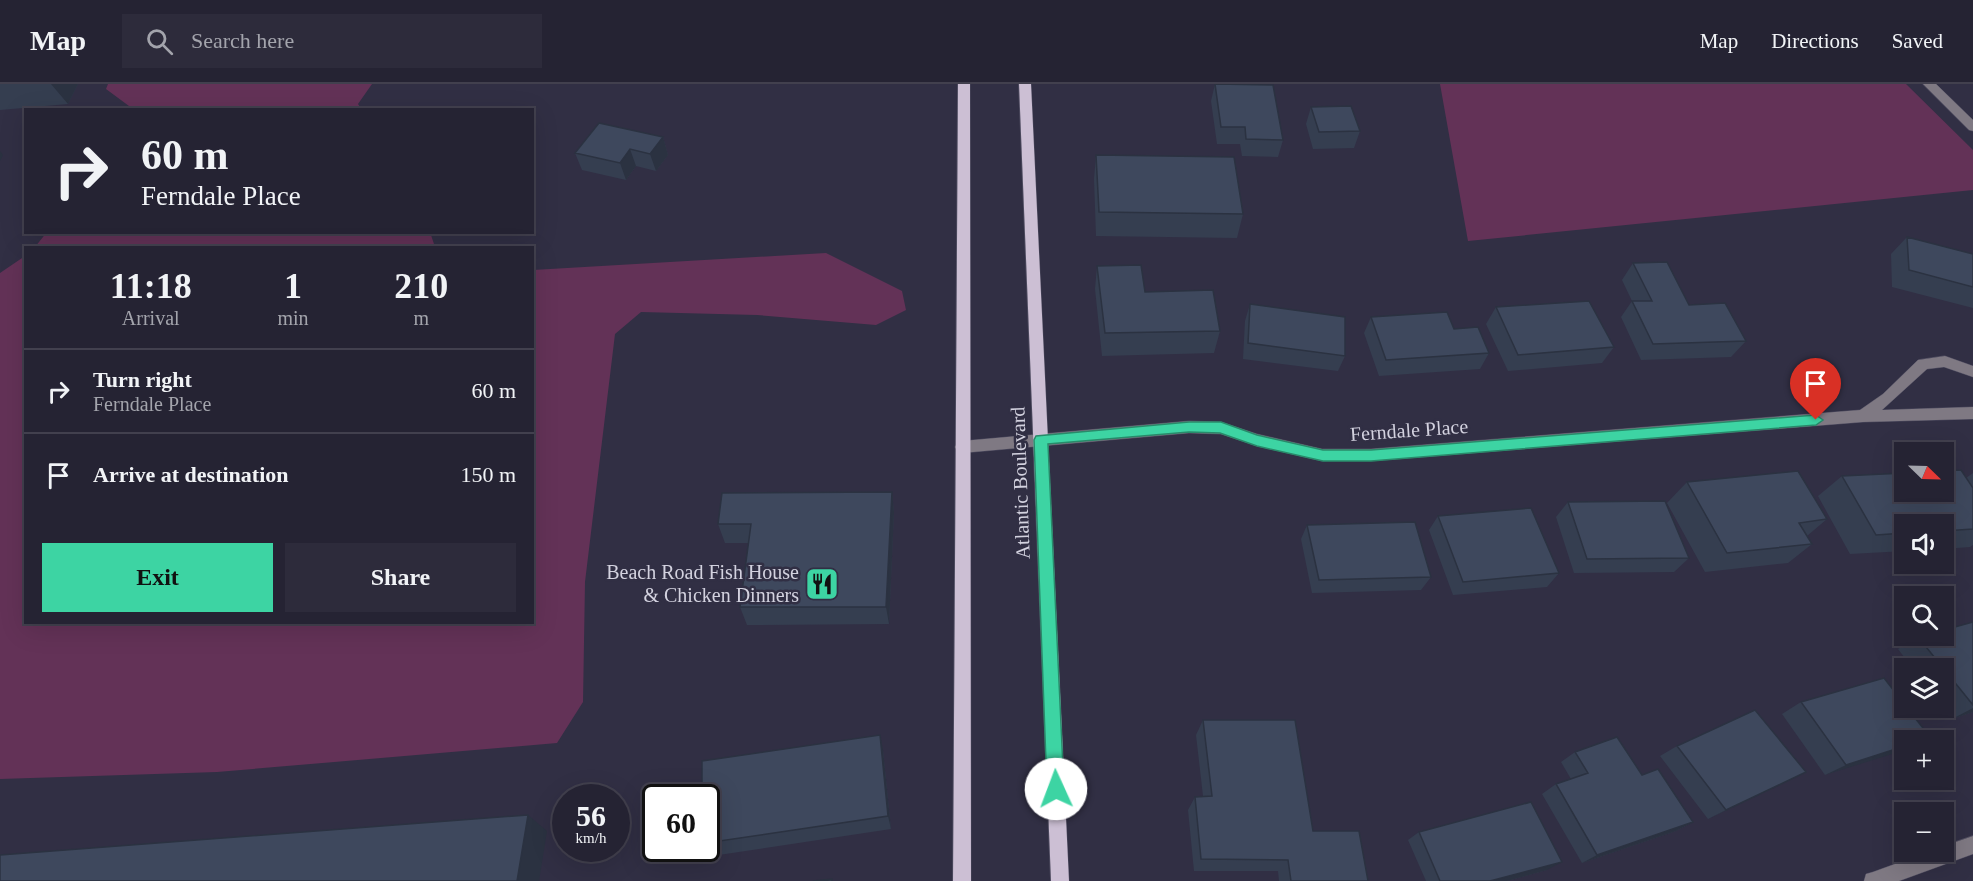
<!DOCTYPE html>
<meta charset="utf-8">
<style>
:root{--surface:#252333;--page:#2d2b3b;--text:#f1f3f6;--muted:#a3a4ac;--line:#42404e;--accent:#3dd4a3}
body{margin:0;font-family:"Times New Roman",serif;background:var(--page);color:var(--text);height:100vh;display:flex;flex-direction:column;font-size:22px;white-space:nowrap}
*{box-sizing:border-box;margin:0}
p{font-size:20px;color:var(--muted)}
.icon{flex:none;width:33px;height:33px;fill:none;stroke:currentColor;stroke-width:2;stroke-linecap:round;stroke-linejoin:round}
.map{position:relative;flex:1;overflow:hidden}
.details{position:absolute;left:24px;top:162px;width:510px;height:378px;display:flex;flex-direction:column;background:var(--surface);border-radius:0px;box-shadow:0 6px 24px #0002,0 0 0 2px var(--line)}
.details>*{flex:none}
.guide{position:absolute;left:24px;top:24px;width:510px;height:126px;border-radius:0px;box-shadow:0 6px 24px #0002,0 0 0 2px var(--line);background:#252333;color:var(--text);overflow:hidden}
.needle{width:39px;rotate:113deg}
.fabs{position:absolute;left:1894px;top:358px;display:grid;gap:12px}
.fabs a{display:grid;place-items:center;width:60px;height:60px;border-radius:0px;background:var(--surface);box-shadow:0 6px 24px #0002,0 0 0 2px var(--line);font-size:30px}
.speed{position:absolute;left:552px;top:700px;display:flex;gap:12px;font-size:30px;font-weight:700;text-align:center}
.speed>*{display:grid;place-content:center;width:78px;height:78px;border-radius:50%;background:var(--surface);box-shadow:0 6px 24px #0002,0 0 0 2px var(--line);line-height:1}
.speed small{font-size:15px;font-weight:400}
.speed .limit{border:3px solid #111;border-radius:9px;background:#fff;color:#111}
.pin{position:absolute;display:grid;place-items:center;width:51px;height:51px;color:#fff;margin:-62px -26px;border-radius:50% 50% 50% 0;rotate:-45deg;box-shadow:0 0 6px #0007}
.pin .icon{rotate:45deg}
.me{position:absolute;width:66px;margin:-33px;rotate:358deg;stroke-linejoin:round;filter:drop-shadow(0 0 4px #0008)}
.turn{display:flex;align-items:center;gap:21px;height:126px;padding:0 18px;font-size:27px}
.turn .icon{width:78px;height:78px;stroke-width:2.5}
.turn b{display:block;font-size:42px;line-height:51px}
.eta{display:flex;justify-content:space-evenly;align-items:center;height:102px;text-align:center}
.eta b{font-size:36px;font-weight:600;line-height:42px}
.primary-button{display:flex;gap:12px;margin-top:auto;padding:12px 18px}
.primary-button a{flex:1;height:69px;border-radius:0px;background:var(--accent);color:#111;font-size:24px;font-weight:600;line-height:69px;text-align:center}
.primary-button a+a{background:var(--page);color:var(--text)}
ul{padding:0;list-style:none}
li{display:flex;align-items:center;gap:18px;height:84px;padding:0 18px;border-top:2px solid var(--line)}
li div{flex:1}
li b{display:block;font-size:22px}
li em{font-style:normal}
header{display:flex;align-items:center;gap:36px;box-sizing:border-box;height:84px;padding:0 30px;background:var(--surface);border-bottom:2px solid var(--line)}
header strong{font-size:28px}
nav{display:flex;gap:33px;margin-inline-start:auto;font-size:21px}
.search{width:420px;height:54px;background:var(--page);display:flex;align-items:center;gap:15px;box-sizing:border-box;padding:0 21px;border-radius:0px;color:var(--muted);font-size:22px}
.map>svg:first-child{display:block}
.green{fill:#633257}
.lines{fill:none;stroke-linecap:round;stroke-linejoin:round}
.minor-casing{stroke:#4e4c60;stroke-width:1}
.major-casing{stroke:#4e4c60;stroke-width:1}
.minor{fill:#7f7983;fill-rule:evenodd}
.major{fill:#ccbfd4;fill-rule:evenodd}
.wall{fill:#353e50}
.shaded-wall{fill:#2b3241}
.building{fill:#3e485d;stroke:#2b3241;stroke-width:1.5}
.route{fill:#3dd4a3;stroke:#288a6a;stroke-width:1.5}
.labels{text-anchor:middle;stroke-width:5;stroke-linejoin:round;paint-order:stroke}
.street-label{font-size:20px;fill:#d3d2df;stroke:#312f44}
.poi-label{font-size:20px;fill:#d3d2df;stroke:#312f44;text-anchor:end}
</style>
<header>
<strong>Map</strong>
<div class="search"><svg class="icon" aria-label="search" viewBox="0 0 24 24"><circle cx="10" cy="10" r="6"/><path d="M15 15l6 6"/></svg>Search here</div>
<nav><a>Map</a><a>Directions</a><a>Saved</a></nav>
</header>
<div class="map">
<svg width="1973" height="797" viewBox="0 0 1973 797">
<rect width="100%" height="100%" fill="#312f44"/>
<path class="green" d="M 108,0 L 372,0 L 358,20 L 362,26 L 128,25 L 129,22 L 106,5 Z
M 1440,0 L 1906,0 L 1973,66 L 1973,106 L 1468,157 Z
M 47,148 L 430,148 L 435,163 L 35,163 Z
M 826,169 L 902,207 L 906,226 L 876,241 L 757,231 L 641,228 L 615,250 L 585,498 L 583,618 L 557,659 L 217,688 L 0,695 L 0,189 L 25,172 L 26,538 L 532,538 L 533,186 Z"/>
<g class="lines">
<g class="minor-casing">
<path id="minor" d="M 1923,0 L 1936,0 L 1973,36 L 1973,47 L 1969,46 Z
M 1945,272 L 1973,282 L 1973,293 L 1944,283 L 1927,285 L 1882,326 L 1973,323 L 1973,335 L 1863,338 L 1371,377 L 1322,377 L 1257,362 L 1221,350 L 1189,349 L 962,369 L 957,367 L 955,363 L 957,359 L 962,357 L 1189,337 L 1221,338 L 1257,350 L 1322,365 L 1371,365 L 1860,326 L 1883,310 L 1918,276 Z
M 1973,752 L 1973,770 L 1899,797 L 1864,797 L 1866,790 L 1873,788 L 1928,768 L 1944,768 L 1944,762 Z"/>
</g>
<g class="major-casing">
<path id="major" d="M 958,0 L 970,0 L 971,797 L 953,797 Z
M 1019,0 L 1031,0 L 1069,797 L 1051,797 Z"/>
</g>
<use href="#minor" class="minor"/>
<use href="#major" class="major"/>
</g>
<path class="wall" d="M 0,0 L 78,0 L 68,20 L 0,26 Z
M 1215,0 L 1283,56 L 1278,73 L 1242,72 L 1240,60 L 1217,60 L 1211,17 Z
M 1311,23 L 1360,47 L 1354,64 L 1313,65 L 1306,40 Z
M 663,53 L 668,71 L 656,87 L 636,82 L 626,96 L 582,86 L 575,69 Z
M 1096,71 L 1243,130 L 1237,154 L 1096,152 L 1094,95 Z
M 1907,153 L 1973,170 L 1973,224 L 1892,203 L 1891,170 Z
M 1633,179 L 1689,221 L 1746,257 L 1731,273 L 1641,276 L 1621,233 L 1632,217 L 1622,196 Z
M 1097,182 L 1145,208 L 1220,247 L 1214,269 L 1102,272 L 1095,205 Z
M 1250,220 L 1345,272 L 1338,287 L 1243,275 L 1245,237 Z
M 1496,223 L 1614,263 L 1602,279 L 1508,287 L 1486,240 Z
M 1371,233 L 1454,245 L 1489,269 L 1480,285 L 1379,292 L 1364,249 Z
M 1973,389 L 1973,461 L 1970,463 L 1944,465 L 1944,441 L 1905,441 L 1905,467 L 1850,470 L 1818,412 L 1842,392 L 1966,394 Z
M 1687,398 L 1827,435 L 1807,452 L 1812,460 L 1788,479 L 1705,488 L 1667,419 Z
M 892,408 L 894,428 L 889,540 L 747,541 L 740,523 L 749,459 L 725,459 L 718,440 Z
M 1568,418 L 1689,474 L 1674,488 L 1574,489 L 1556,433 Z
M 1438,432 L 1559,489 L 1547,503 L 1453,511 L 1429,446 Z
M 1307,441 L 1431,493 L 1421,506 L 1312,509 L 1301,455 Z
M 1973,538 L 1973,628 L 1952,635 L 1944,624 L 1944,585 L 1913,585 L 1898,565 L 1918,553 Z
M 1801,618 L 1924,657 L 1825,691 L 1782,630 Z
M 1203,636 L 1313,747 L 1368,797 L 1279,797 L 1278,787 L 1194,787 L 1188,726 L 1195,713 L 1203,712 L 1196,651 Z
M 1677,662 L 1786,698 L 1708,735 L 1660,672 Z
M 883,666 L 891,745 L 712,772 L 706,764 L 706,714 Z
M 1575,668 L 1642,691 L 1693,738 L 1676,747 L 1582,779 L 1542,710 L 1556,700 L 1571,695 L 1561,678 Z
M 1419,748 L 1547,786 L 1507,797 L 1426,797 L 1408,756 Z"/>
<path class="shaded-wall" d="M 51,0 L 78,0 L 68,20 Z
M 663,53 L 668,71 L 656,87 L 650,70 Z
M 630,65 L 636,82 L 626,96 L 620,79 Z
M 0,67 L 3,71 L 0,77 Z
M 892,408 L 894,428 L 889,540 L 886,523 Z
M 1973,624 L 1973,628 L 1952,635 Z
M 880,651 L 883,666 L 891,745 L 888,732 Z
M 1905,662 L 1905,666 L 1825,691 L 1846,681 Z
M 1806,688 L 1786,698 L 1708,735 L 1726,726 Z
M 528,731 L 547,747 L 539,797 L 517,797 Z
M 1693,738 L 1676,747 L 1582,779 L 1597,771 Z
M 1562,778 L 1547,786 L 1507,797 L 1490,797 Z"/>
<path class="building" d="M 1215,0 L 1273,1 L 1283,56 L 1246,55 L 1245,43 L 1221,43 Z
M 1351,22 L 1360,47 L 1319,48 L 1311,23 Z
M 599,39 L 663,53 L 650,70 L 630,65 L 620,79 L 575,69 Z
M 1096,71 L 1234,73 L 1243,130 L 1099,128 Z
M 1907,153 L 1973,170 L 1973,203 L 1909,186 Z
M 1667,178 L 1689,221 L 1725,219 L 1746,257 L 1653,260 L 1632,217 L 1652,217 L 1633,179 Z
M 1141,181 L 1145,208 L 1213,206 L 1220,247 L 1105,249 L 1097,182 Z
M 1589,217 L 1614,263 L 1518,271 L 1496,223 Z
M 1250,220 L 1345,233 L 1345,272 L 1248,259 Z
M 1447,228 L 1454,245 L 1478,243 L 1489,269 L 1386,276 L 1371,233 Z
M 1961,386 L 1973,404 L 1973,445 L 1944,447 L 1944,441 L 1905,441 L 1905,449 L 1876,451 L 1842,392 L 1905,389 L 1905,408 L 1944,408 L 1944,387 Z
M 1798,387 L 1827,435 L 1799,439 L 1812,460 L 1727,469 L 1687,398 Z
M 892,408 L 886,523 L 740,523 L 751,440 L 718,440 L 722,409 Z
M 1665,417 L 1689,474 L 1587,475 L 1568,418 Z
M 1531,424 L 1559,489 L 1463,498 L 1438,432 Z
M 1415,438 L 1431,493 L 1319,496 L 1307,441 Z
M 1973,538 L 1973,621 L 1918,553 L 1922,552 L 1944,552 L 1944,546 Z
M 1884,594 L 1905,621 L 1905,624 L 1907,624 L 1931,654 L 1921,657 L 1905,657 L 1905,662 L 1846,681 L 1801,618 Z
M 1755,626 L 1806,688 L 1726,726 L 1677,662 Z
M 1203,636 L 1295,636 L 1313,747 L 1359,747 L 1368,797 L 1291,797 L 1288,776 L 1201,775 L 1195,713 L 1212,712 Z
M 880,651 L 888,732 L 706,759 L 706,714 L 702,714 L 702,677 Z
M 1617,653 L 1642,691 L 1658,685 L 1693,738 L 1597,771 L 1556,700 L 1588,689 L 1575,668 Z
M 1531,718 L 1562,778 L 1490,797 L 1440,797 L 1419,748 Z
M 528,731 L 517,797 L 0,797 L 0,771 Z
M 832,795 L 832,797 L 813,797 Z"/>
<path class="route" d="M 1816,331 L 1823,336 L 1816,341 L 1371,377 L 1323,377 L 1257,362 L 1220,349 L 1189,348 L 1048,360 L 1064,705 L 1061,711 L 1056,713 L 1050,711 L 1047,705 L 1034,356 L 1036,352 L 1189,338 L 1221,338 L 1257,351 L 1323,366 L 1371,366 Z"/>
<defs>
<g id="restaurant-square" transform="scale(1.725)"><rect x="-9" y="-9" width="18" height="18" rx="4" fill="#3dd4a3" stroke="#312f44"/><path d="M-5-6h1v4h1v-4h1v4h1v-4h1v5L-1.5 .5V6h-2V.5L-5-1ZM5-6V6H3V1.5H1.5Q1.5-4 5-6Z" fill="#111"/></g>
</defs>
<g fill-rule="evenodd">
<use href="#restaurant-square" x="822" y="500"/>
</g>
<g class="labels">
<g class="street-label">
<text transform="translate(1409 346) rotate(-4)" y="7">Ferndale Place</text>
<text transform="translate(1020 399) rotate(-92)" y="7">Atlantic Boulevard</text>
</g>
<g class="poi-label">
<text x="799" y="495">Beach Road Fish House<tspan x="799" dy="23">&amp; Chicken Dinners</tspan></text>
</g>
</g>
</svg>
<div class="fabs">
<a><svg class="needle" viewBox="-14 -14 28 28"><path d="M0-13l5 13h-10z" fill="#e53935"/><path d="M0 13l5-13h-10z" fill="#a3a4ac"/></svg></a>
<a><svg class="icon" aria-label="sound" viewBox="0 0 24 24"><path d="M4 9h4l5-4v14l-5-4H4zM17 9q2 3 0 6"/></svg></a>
<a><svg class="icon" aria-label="search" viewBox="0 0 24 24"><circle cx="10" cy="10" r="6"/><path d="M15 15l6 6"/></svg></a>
<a><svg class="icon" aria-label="layers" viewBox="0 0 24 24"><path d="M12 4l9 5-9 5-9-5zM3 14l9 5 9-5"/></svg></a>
<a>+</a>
<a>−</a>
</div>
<div class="speed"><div>56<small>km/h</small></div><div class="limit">60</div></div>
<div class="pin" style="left:1816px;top:336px;background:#d93025"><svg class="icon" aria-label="arrive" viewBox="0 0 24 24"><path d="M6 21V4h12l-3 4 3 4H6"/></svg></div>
<svg class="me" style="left:1056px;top:705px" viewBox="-20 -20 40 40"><circle r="19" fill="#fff"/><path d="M0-13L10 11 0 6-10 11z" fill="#3dd4a3"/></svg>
<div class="guide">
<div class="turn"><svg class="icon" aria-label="right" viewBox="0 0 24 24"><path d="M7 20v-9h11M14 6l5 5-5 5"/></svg><div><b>60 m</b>Ferndale Place</div></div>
</div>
<section class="details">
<div class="eta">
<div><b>11:18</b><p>Arrival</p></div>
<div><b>1</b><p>min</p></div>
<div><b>210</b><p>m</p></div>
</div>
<ul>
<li><svg class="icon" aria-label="right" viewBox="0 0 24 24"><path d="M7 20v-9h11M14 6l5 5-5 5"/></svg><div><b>Turn right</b><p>Ferndale Place</p></div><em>60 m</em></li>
<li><svg class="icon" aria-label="arrive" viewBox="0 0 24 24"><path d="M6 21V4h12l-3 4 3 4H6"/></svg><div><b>Arrive at destination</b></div><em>150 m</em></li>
</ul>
<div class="primary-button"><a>Exit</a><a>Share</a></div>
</section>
</div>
